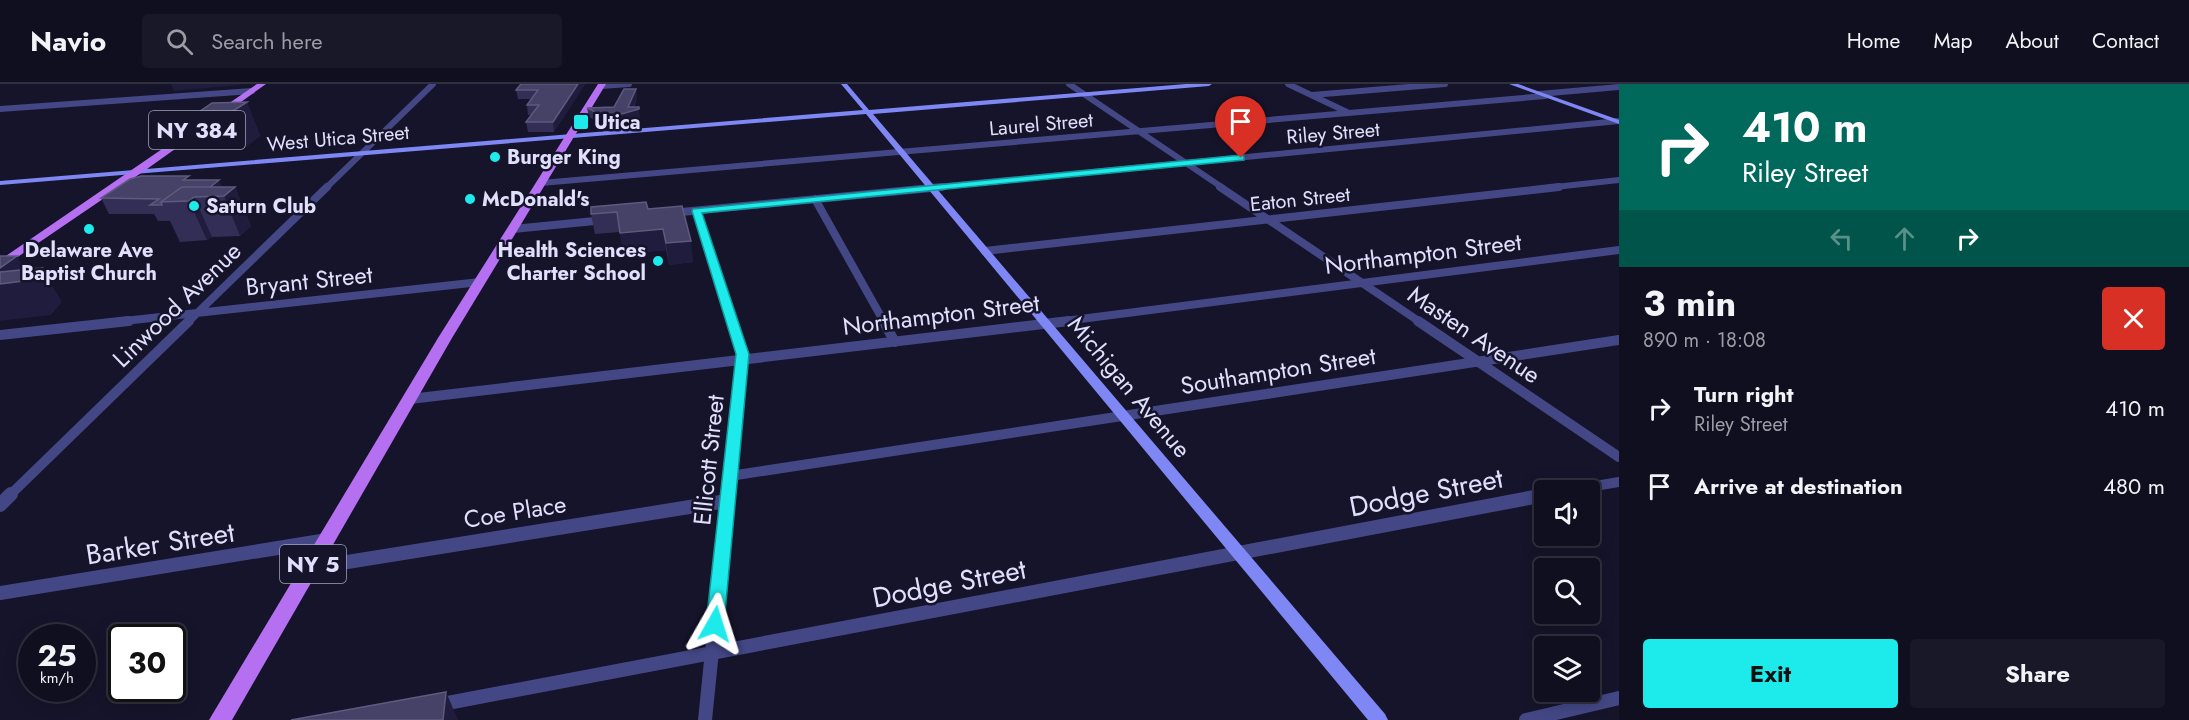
<!DOCTYPE html>
<meta charset="utf-8">
<style>
:root{--surface:#100f20;--page:#191829;--text:#f1f3f6;--muted:#9c9ca5;--line:#302f3e;--accent:#1deaeb}
body{margin:0;font-family:Jost,sans-serif;background:var(--page);color:var(--text);height:100vh;display:flex;flex-direction:column;font-size:22px;white-space:nowrap}
*{box-sizing:border-box;margin:0}
p{font-size:20px;color:var(--muted)}
.icon{flex:none;width:33px;height:33px;fill:none;stroke:currentColor;stroke-width:2;stroke-linecap:round;stroke-linejoin:round}
.map{position:relative;flex:1;overflow:hidden}
.drawer{display:flex;flex-direction:column;background:var(--surface);width:570px}
.drawer>*{flex:none}
.top-card{background:#00695c;color:#fff;overflow:hidden}
.tools{position:absolute;left:1534px;top:396px;display:grid;gap:12px}
.tools a{display:grid;place-items:center;width:66px;height:66px;border-radius:6px;background:var(--surface);box-shadow:0 3px 15px #0003,0 0 0 2px var(--line);font-size:30px}
.speed{position:absolute;left:18px;top:540px;display:flex;gap:12px;font-size:30px;font-weight:700;text-align:center}
.speed>*{display:grid;place-content:center;width:78px;height:78px;border-radius:50%;background:var(--surface);box-shadow:0 3px 15px #0003,0 0 0 2px var(--line);line-height:1}
.speed small{font-size:15px;font-weight:400}
.speed .limit{border:3px solid #111;border-radius:9px;background:#fff;color:#111}
.pin{position:absolute;display:grid;place-items:center;width:51px;height:51px;color:#fff;margin:-62px -26px;border-radius:50% 50% 50% 0;rotate:-45deg;box-shadow:0 0 6px #0007}
.pin .icon{rotate:45deg}
.me{position:absolute;width:66px;margin:-33px;rotate:6deg;stroke-linejoin:round;filter:drop-shadow(0 0 4px #0008)}
.turn{display:flex;align-items:center;gap:21px;height:126px;padding:0 24px;font-size:27px}
.turn .icon{width:78px;height:78px;stroke-width:2.5}
.turn b{display:block;font-size:42px;line-height:51px}
.lanes{display:flex;align-items:center;height:57px;padding:0 24px;background:#0003;justify-content:center;gap:30px;direction:ltr}
.lanes .off{opacity:.35}
.round{display:grid;place-items:center;flex:none;width:63px;height:63px;border-radius:6px;background:var(--page)}
.summary{display:flex;align-items:center;justify-content:space-between;height:102px;padding:0 24px}
h1{font-size:36px;font-weight:700;line-height:45px}
.cta{display:flex;gap:12px;margin-top:auto;padding:12px 24px}
.cta a{flex:1;height:69px;border-radius:6px;background:var(--accent);color:#111;font-size:24px;font-weight:700;line-height:69px;text-align:center}
.cta a+a{background:var(--page);color:var(--text)}
ul{padding:0;list-style:none}
li{display:flex;align-items:center;gap:18px;height:78px;padding:0 24px}
li div{flex:1}
li b{display:block;font-size:22px}
li em{font-style:normal}
header{display:flex;align-items:center;gap:36px;box-sizing:border-box;height:84px;padding:0 30px;background:var(--surface);border-bottom:2px solid var(--line)}
header strong{font-size:28px}
nav{display:flex;gap:33px;margin-inline-start:auto;font-size:21px}
.search{width:420px;height:54px;background:var(--page);display:flex;align-items:center;gap:15px;box-sizing:border-box;padding:0 21px;border-radius:6px;color:var(--muted);font-size:22px}
main{display:flex;flex:1;min-height:0}
.map>svg:first-child{display:block}
.lines{fill:none;stroke-linecap:round;stroke-linejoin:round}
.street-far3{stroke:#434785;stroke-width:6}
.street-far2{stroke:#434785;stroke-width:8}
.street-far1{stroke:#434785;stroke-width:10}
.street{stroke:#434785;stroke-width:14}
.secondary{fill:#7f87f4;fill-rule:evenodd}
.primary{fill:#b570f2;fill-rule:evenodd}
.wall{fill:#332e56}
.shaded-wall{fill:#1f1c3d}
.building{fill:#464167;stroke:#5e5a7f;stroke-width:1.5}
.route{fill:#1deaeb;stroke:#139899;stroke-width:1.5}
.poi-dot{fill:#1deaeb;stroke:#15142a;stroke-width:2}
.labels{text-anchor:middle;stroke-width:5;stroke-linejoin:round;paint-order:stroke}
.far-poi-label{font-size:20px;font-weight:bold;fill:#e0dffc;stroke:#15142a;text-anchor:start}
.far-street-label{font-size:20px;fill:#e0dffc;stroke:#15142a}
.shield{fill:#15142a;stroke:#a3a2bd;stroke-width:1.5}
.shield-label{font-size:22px;font-weight:bold;fill:#e0dffc}
.street-label{font-size:24px;fill:#e0dffc;stroke:#15142a}
.near-street-label{font-size:28px;fill:#e0dffc;stroke:#15142a}
</style>
<header>
<strong>Navio</strong>
<div class="search"><svg class="icon" aria-label="search" viewBox="0 0 24 24"><circle cx="10" cy="10" r="6"/><path d="M15 15l6 6"/></svg>Search here</div>
<nav><a>Home</a><a>Map</a><a>About</a><a>Contact</a></nav>
</header>
<main>
<div class="map">
<svg width="1619" height="636" viewBox="0 0 1619 636">
<rect width="100%" height="100%" fill="#15142a"/>
<g class="lines">
<path class="street-far3" d="M 1069,0 L 1223,104
M 1288,0 L 1349,29
M 601,2 L 629,0
M 1539,10 L 1619,3
M 1312,11 L 1445,0
M 0,25 L 252,7
M 541,99 L 1545,12
M 326,104 L 433,0
M 926,104 L 1619,37
M 1546,104 L 1619,96"/>
<path class="street-far2" d="M 1220,103 L 1420,238
M 815,115 L 884,238
M 697,127 L 732,238
M 671,129 L 942,103
M 513,145 L 605,136
M 985,167 L 1559,103
M 115,238 L 480,198
M 188,238 L 327,103
M 1057,238 L 1619,166"/>
<path class="street-far1" d="M 883,237 L 895,258
M 1418,237 L 1619,373
M 0,251 L 129,237
M 410,315 L 1069,237
M 730,392 L 1619,256
M 1572,406 L 1619,398
M 9,412 L 189,237
M 728,412 L 742,270 L 732,237
M 1540,412 L 1545,411"/>
<path class="street" d="M 0,421 L 11,410
M 310,484 L 727,417
M 0,509 L 327,456
M 437,621 L 1545,411
M 705,636 L 728,410
M 1526,636 L 1619,614"/>
<path class="secondary" d="M 841,0 L 847,0 L 869,26 L 1186,0 L 1212,0 L 1209,2 L 873,30 L 1385,630 L 1388,636 L 1368,636 L 866,30 L 0,101 L 0,97 L 863,26 Z
M 1509,0 L 1518,0 L 1619,36 L 1619,40 Z"/>
<path class="primary" d="M 257,0 L 266,0 L 147,85 L 0,185 L 0,176 Z
M 598,0 L 606,0 L 452,254 L 232,636 L 209,636 L 438,254 Z"/>
</g>
<path class="wall" d="M 585,0 L 554,48 L 528,48 L 526,38 L 532,31 L 528,31 L 527,21 L 531,15 L 518,15 L 516,6 Z
M 636,5 L 637,14 L 634,23 L 640,34 L 609,44 L 589,33 L 587,24 L 614,23 Z
M 247,18 L 260,52 L 244,64 L 210,64 L 196,30 Z
M 190,96 L 222,103 L 235,103 L 251,142 L 240,152 L 212,153 L 207,156 L 180,158 L 170,137 L 158,137 L 154,130 L 109,130 L 101,114 Z
M 648,125 L 693,178 L 669,181 L 666,166 L 623,170 L 620,148 L 595,150 L 591,130 Z"/>
<path class="shaded-wall" d="M 171,0 L 241,0 L 240,1 L 174,7 Z
M 578,0 L 585,0 L 554,48 L 553,38 Z
M 636,5 L 637,14 L 631,27 L 639,25 L 640,34 L 609,44 L 608,34 L 628,23 Z
M 247,18 L 260,52 L 244,64 L 230,29 Z
M 219,96 L 226,111 L 235,103 L 251,142 L 240,152 L 224,112 L 197,113 Z
M 194,113 L 212,153 L 207,156 L 189,117 Z
M 663,145 L 666,166 L 623,170 L 620,149 Z
M 691,157 L 693,178 L 669,181 L 666,159 Z
M 17,172 L 31,196 L 42,184 L 62,218 L 51,231 L 0,237 L 0,184 Z
M 446,608 L 458,636 L 443,636 Z"/>
<path class="building" d="M 521,0 L 578,0 L 553,38 L 526,38 L 539,21 L 527,21 L 538,6 L 516,6 Z
M 624,5 L 636,5 L 628,23 L 639,23 L 639,25 L 608,34 L 587,24 L 614,23 Z
M 247,18 L 230,29 L 196,30 L 212,19 Z
M 141,92 L 189,92 L 183,96 L 219,96 L 210,103 L 182,103 L 161,118 L 162,121 L 150,121 L 159,115 L 101,114 L 130,95 Z
M 182,103 L 235,103 L 224,112 L 194,113 L 189,117 L 161,118 Z
M 646,118 L 648,125 L 682,122 L 691,157 L 666,159 L 663,145 L 620,149 L 617,128 L 591,130 L 591,123 Z
M 0,172 L 17,172 L 0,184 Z
M 42,184 L 31,196 L 0,200 L 0,188 Z
M 446,608 L 443,636 L 291,636 Z"/>
<path class="route" d="M 1241,71 L 1244,72 L 1244,76 L 702,129 L 749,270 L 724,540 L 721,545 L 715,547 L 708,545 L 706,540 L 736,270 L 692,127 L 693,125 Z"/>
<g class="poi-dot">
<rect x="573" y="30" width="16" height="16" rx="3"/>
<circle cx="495" cy="73" r="6"/>
<circle cx="470" cy="115" r="6"/>
<circle cx="194" cy="122" r="6"/>
<circle cx="89" cy="145" r="6"/>
<circle cx="658" cy="177" r="6"/>
</g>
<g class="labels">
<g class="far-poi-label">
<text x="594" y="45">Utica</text>
<text x="507" y="80">Burger King</text>
<text x="482" y="122">McDonald's</text>
<text x="206" y="129">Saturn Club</text>
<text x="89" y="173" text-anchor="middle">Delaware Ave<tspan x="89" dy="23">Baptist Church</tspan></text>
<text x="646" y="173" text-anchor="end">Health Sciences<tspan x="646" dy="23">Charter School</tspan></text>
</g>
<g class="far-street-label">
<text transform="translate(1041 40) rotate(-5)" y="7">Laurel Street</text>
<text transform="translate(1333 49) rotate(-5)" y="7">Riley Street</text>
<text transform="translate(338 54) rotate(-5)" y="7">West Utica Street</text>
<text transform="translate(1300 115) rotate(-6)" y="7">Eaton Street</text>
</g>
<g class="shield">
<rect x="149" y="27" width="96" height="38" rx="4.5"/>
<rect x="280" y="461" width="66" height="38" rx="4.5"/>
</g>
<g class="shield-label">
<text x="197" y="54">NY 384</text>
<text x="313" y="488">NY 5</text>
</g>
<g class="street-label">
<text transform="translate(1423 170) rotate(-7)" y="8">Northampton Street</text>
<text transform="translate(309 197) rotate(-6)" y="8">Bryant Street</text>
<text transform="translate(177 221) rotate(-44)" y="8">Linwood Avenue</text>
<text transform="translate(941 231) rotate(-7)" y="8">Northampton Street</text>
<text transform="translate(1474 251) rotate(34)" y="8">Masten Avenue</text>
<text transform="translate(1278 287) rotate(-9)" y="8">Southampton Street</text>
<text transform="translate(1129 303) rotate(50)" y="8">Michigan Avenue</text>
<text transform="translate(709 376) rotate(-84)" y="8">Ellicott Street</text>
<text transform="translate(515 428) rotate(-9)" y="8">Coe Place</text>
</g>
<g class="near-street-label">
<text transform="translate(1426 408) rotate(-11)" y="10">Dodge Street</text>
<text transform="translate(160 459) rotate(-9)" y="10">Barker Street</text>
<text transform="translate(949 499) rotate(-11)" y="10">Dodge Street</text>
</g>
</g>
</svg>
<div class="tools">
<a><svg class="icon" aria-label="sound" viewBox="0 0 24 24"><path d="M4 9h4l5-4v14l-5-4H4zM17 9q2 3 0 6"/></svg></a>
<a><svg class="icon" aria-label="search" viewBox="0 0 24 24"><circle cx="10" cy="10" r="6"/><path d="M15 15l6 6"/></svg></a>
<a><svg class="icon" aria-label="layers" viewBox="0 0 24 24"><path d="M12 4l9 5-9 5-9-5zM3 14l9 5 9-5"/></svg></a>
</div>
<div class="speed"><div>25<small>km/h</small></div><div class="limit">30</div></div>
<div class="pin" style="left:1241px;top:74px;background:#d93025"><svg class="icon" aria-label="arrive" viewBox="0 0 24 24"><path d="M6 21V4h12l-3 4 3 4H6"/></svg></div>
<svg class="me" style="left:715px;top:540px" viewBox="-20 -20 40 40"><path d="M0-17L14 15 0 8-14 15z" fill="#1deaeb" stroke="#fff" stroke-width="4"/></svg>
</div>
<section class="drawer">
<div class="top-card">
<div class="turn"><svg class="icon" aria-label="right" viewBox="0 0 24 24"><path d="M7 20v-9h11M14 6l5 5-5 5"/></svg><div><b>410 m</b>Riley Street</div></div>
<div class="lanes"><svg class="icon off" aria-label="left" viewBox="0 0 24 24"><path d="M17 20v-9H6M10 6l-5 5 5 5"/></svg><svg class="icon off" aria-label="ahead" viewBox="0 0 24 24"><path d="M12 20V5M6 11l6-6 6 6"/></svg><svg class="icon" aria-label="right" viewBox="0 0 24 24"><path d="M7 20v-9h11M14 6l5 5-5 5"/></svg></div>
</div>
<div class="summary"><div><h1>3 min</h1><p>890 m · 18:08</p></div><a class="round" style="background:#d93025;color:#fff"><svg class="icon" aria-label="close" viewBox="0 0 24 24"><path d="M6 6l12 12M18 6L6 18"/></svg></a></div>
<ul>
<li><svg class="icon" aria-label="right" viewBox="0 0 24 24"><path d="M7 20v-9h11M14 6l5 5-5 5"/></svg><div><b>Turn right</b><p>Riley Street</p></div><em>410 m</em></li>
<li><svg class="icon" aria-label="arrive" viewBox="0 0 24 24"><path d="M6 21V4h12l-3 4 3 4H6"/></svg><div><b>Arrive at destination</b></div><em>480 m</em></li>
</ul>
<div class="cta"><a>Exit</a><a>Share</a></div>
</section>
</main>
